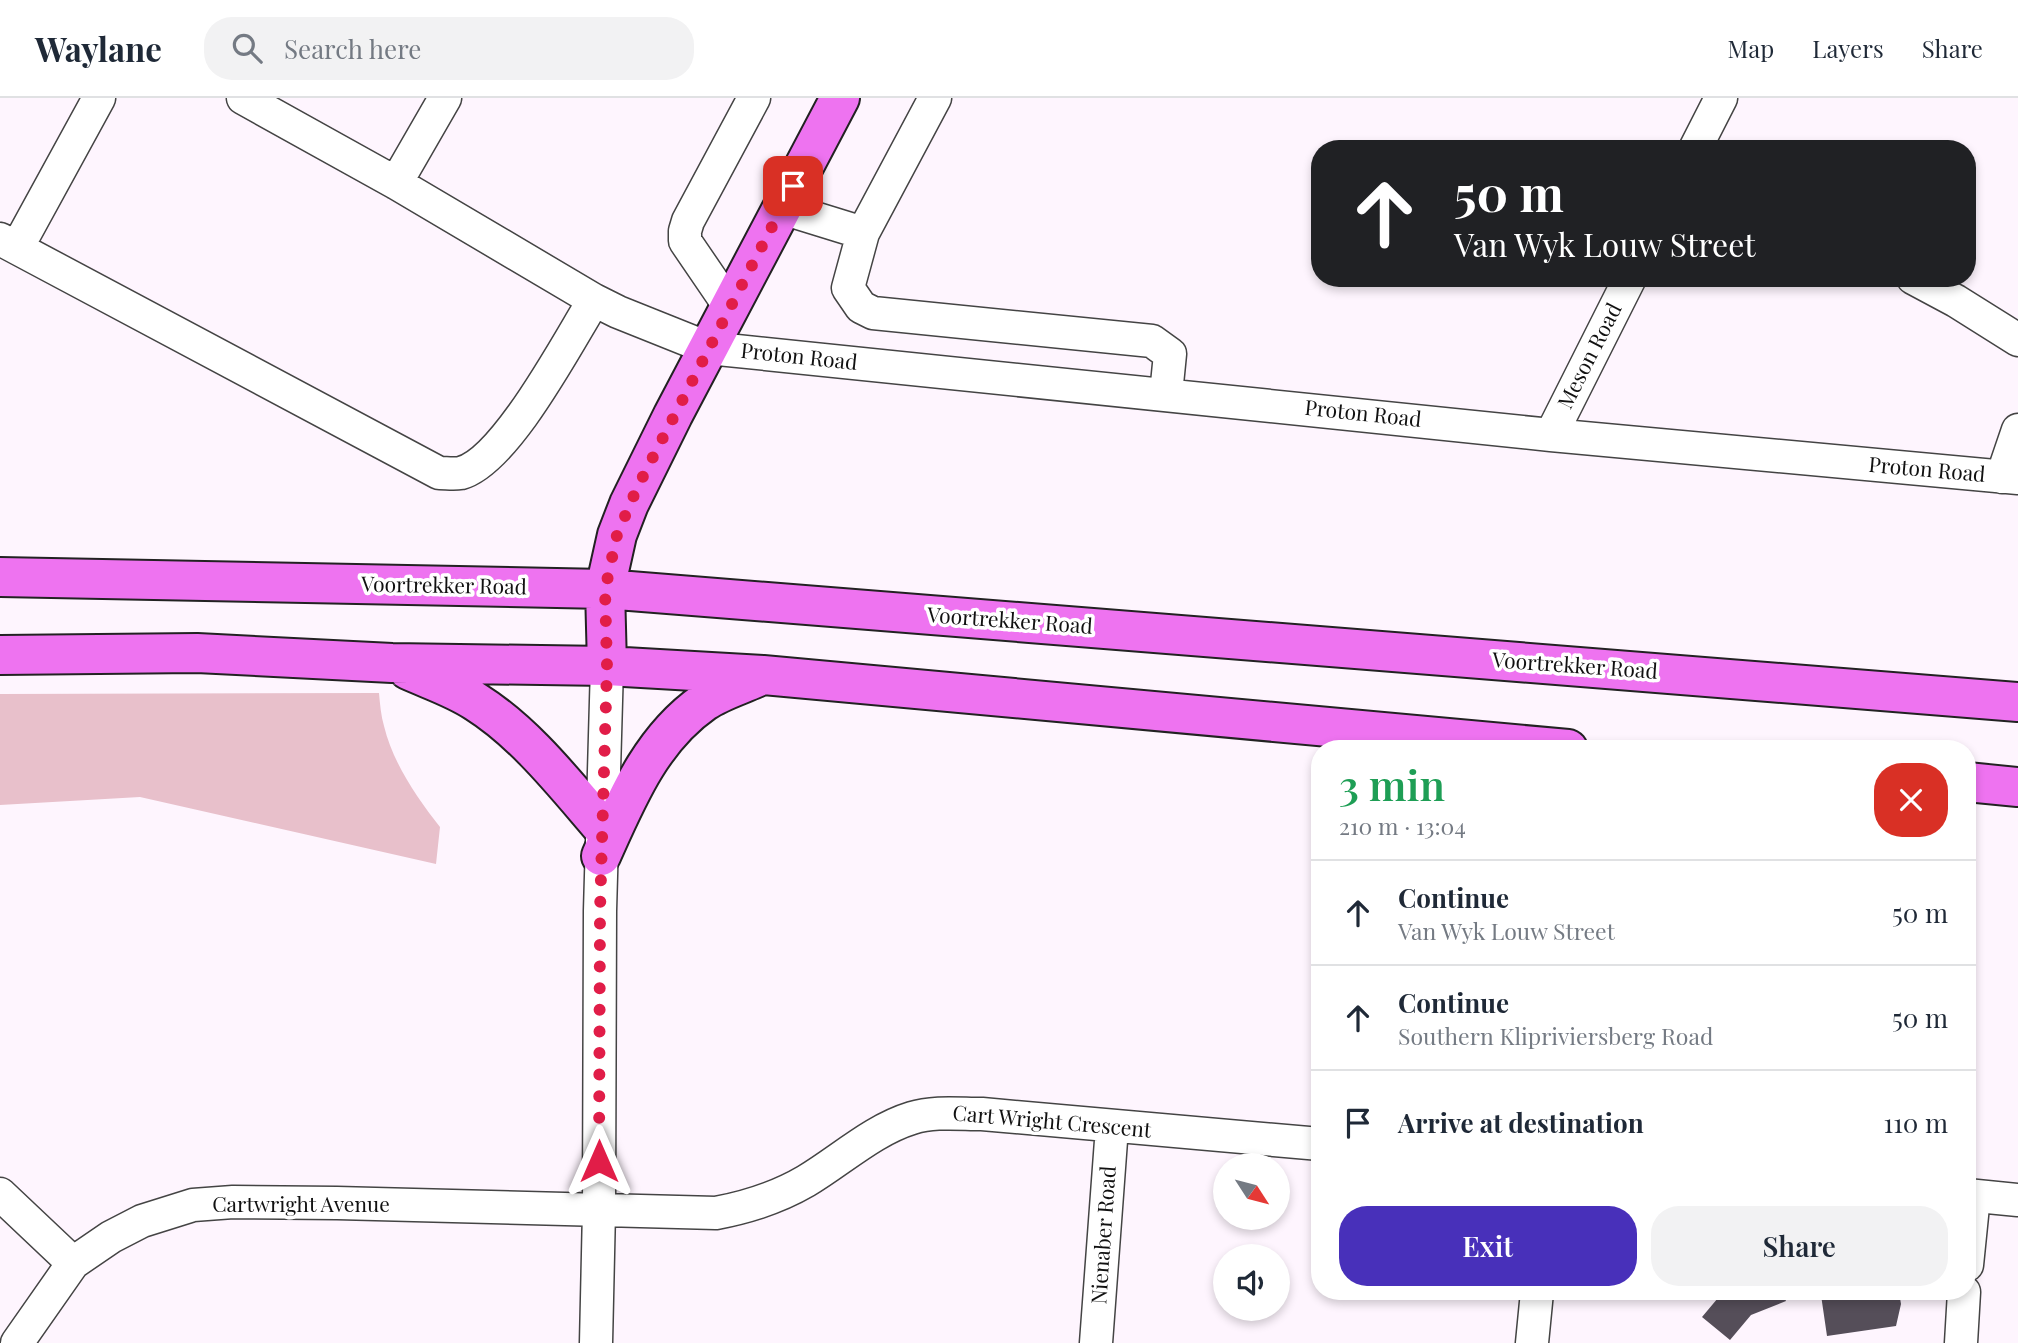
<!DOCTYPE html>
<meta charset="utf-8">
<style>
:root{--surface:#fff;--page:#f2f2f3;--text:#1f2937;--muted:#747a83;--line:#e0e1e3;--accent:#4830ba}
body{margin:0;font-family:"Playfair Display",serif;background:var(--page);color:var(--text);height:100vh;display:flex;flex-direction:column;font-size:26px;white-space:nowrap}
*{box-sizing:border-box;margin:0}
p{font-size:23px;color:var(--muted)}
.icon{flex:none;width:38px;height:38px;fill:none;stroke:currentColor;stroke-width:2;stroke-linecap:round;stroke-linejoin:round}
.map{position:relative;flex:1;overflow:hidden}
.details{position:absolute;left:1311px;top:642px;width:665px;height:560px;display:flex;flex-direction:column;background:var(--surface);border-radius:28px;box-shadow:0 4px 10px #0003}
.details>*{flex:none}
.top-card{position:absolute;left:1311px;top:42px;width:665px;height:147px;border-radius:28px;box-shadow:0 4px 10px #0003;background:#202124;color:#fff;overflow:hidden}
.needle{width:46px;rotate:126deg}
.fabs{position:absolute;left:1213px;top:1055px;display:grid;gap:14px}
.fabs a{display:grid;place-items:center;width:77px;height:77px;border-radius:50%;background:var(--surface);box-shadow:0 4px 10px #0003;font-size:35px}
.pin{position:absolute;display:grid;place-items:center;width:60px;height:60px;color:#fff;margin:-30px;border-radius:14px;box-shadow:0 4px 10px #0006}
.me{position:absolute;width:77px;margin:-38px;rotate:0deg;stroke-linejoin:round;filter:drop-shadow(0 0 5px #0008)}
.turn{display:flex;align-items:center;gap:24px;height:147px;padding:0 28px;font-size:32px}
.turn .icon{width:91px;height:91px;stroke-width:2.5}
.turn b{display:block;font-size:49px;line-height:60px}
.round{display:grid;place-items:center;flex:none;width:74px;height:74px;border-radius:28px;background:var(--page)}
.summary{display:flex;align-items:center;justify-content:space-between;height:119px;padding:0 28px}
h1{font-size:42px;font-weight:600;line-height:52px;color:#1e9e55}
.button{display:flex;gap:14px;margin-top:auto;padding:14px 28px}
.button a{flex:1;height:80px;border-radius:28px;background:var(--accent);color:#fff;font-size:28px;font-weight:600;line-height:80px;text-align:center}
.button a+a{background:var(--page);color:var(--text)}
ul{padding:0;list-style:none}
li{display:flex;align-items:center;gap:21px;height:105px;padding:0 28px;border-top:2px solid var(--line)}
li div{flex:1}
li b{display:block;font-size:26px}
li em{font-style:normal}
header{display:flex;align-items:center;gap:42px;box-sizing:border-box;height:98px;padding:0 35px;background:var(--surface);border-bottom:2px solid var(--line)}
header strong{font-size:33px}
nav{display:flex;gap:38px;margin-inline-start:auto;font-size:24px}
.search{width:490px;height:63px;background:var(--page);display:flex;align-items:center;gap:18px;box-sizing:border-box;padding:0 24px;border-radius:28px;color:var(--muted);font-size:26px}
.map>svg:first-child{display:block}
.green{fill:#e8c0cb}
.building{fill:#554e59}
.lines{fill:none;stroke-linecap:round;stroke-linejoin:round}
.minor-casing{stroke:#444;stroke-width:35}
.major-casing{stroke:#222;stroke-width:42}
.minor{stroke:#fff;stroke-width:32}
.major{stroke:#ee73f0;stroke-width:38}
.route{stroke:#e11d48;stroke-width:12;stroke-dasharray:0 21.6}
.labels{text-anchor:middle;stroke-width:7;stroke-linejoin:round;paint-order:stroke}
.street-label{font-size:21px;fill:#111;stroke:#fff}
</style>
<header>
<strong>Waylane</strong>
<div class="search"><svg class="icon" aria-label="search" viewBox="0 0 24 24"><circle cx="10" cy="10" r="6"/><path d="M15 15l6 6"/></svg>Search here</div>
<nav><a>Map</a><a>Layers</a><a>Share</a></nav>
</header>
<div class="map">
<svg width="2018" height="1245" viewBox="0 0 2018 1245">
<rect width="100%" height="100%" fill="#fef5fe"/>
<path class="green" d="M 379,595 C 380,606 381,618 384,628 C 393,665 417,700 440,729 L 436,766 L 140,699 L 0,707 L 0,596 Z"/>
<path class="building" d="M 1723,1194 L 1782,1194 L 1786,1203 L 1751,1217 L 1730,1242 L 1702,1219 Z
M 1813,1194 L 1899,1194 L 1901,1206 L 1896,1228 L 1827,1238 L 1821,1197 L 1814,1198 Z"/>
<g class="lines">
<g class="minor-casing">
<path id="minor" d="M 243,0 L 396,85 L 594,202 L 618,214 L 708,250 L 1551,337 L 2018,380
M 1695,51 L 1721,0
M 396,85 L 445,0
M 782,110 L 863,135 L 935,0
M 863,135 L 848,190 L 861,209 L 873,215 L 1152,243 L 1170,256 L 1166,296
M 0,141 L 439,375 C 446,375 454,376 461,375 C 506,363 569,242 594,202
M 17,150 L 99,0
M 1913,180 L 1956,203 L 2018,242
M 730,209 L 685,143 L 685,133 L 688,123 L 754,0
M 1551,337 L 1630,180
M 2002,379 L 2018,332
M 0,1096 L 73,1165
M 1967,1097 L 2018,1102
M 1967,1167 L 1974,1098
M 17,1245 L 73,1165 L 111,1139 L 142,1123 L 193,1107 L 233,1104 L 337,1105 L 716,1115 C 748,1109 777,1100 806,1083 C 841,1062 873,1032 912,1020 C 934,1013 959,1016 982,1016 L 1320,1046
M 596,1245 L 599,1112 L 600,813 L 607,568
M 1096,1245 L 1112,1029
M 1532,1245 L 1537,1194
M 1961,1245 L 1964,1194"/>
</g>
<g class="major-casing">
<path id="major" d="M 0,479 L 605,491 L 2018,604
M 0,557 L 197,555 L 392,565 L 607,568 L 763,577 L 1568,651
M 607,568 L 605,491 L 617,437 L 629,406 L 673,317 L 840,0
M 408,572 C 430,582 455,590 476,604 C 525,635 564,685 602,729
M 1967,684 L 2018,689
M 601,758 C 627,700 651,641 704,604 C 720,593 741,587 758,579"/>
</g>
<use href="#minor" class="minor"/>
<use href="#major" class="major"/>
</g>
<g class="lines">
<path class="route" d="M 599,1063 L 600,813 L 607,568 L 605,492 L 617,437 L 637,390 L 793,88"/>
</g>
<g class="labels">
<g class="street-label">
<text transform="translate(1590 258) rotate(-63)" y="7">Meson Road</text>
<text transform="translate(799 259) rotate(6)" y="7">Proton Road</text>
<text transform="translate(1363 316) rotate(6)" y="7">Proton Road</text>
<text transform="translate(1927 372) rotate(5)" y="7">Proton Road</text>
<text transform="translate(444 488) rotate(1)" y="7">Voortrekker Road</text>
<text transform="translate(1010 523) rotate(4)" y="7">Voortrekker Road</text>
<text transform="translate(1575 568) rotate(4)" y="7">Voortrekker Road</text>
<text transform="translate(1052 1024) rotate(5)" y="7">Cart Wright Crescent</text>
<text x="301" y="1114">Cartwright Avenue</text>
<text transform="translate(1104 1137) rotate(-86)" y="7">Nienaber Road</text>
</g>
</g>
</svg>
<div class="fabs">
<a><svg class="needle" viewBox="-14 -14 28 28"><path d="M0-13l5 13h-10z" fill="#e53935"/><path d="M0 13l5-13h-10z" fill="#747a83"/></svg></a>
<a><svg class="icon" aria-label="sound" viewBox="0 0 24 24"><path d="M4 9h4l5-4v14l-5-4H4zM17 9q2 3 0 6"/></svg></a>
</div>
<div class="pin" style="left:793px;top:88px;background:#d93025"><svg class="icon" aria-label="arrive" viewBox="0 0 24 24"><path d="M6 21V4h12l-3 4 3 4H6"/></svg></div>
<svg class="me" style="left:599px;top:1063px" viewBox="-20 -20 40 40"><path d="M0-17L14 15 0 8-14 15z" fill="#e11d48" stroke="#fff" stroke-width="4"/></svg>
<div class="top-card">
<div class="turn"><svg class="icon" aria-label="ahead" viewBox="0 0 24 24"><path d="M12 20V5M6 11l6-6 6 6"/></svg><div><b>50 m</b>Van Wyk Louw Street</div></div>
</div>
<section class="details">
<div class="summary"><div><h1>3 min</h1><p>210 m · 13:04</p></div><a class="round" style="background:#d93025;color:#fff"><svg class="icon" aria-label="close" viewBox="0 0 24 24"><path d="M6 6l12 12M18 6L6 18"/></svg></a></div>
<ul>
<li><svg class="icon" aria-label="ahead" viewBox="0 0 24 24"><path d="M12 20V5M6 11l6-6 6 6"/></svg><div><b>Continue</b><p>Van Wyk Louw Street</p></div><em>50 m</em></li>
<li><svg class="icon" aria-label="ahead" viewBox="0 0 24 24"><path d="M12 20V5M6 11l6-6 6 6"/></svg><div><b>Continue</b><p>Southern Klipriviersberg Road</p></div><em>50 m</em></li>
<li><svg class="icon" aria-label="arrive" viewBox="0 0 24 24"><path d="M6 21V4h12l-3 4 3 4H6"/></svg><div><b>Arrive at destination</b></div><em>110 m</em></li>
</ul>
<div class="button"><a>Exit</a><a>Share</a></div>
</section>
</div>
